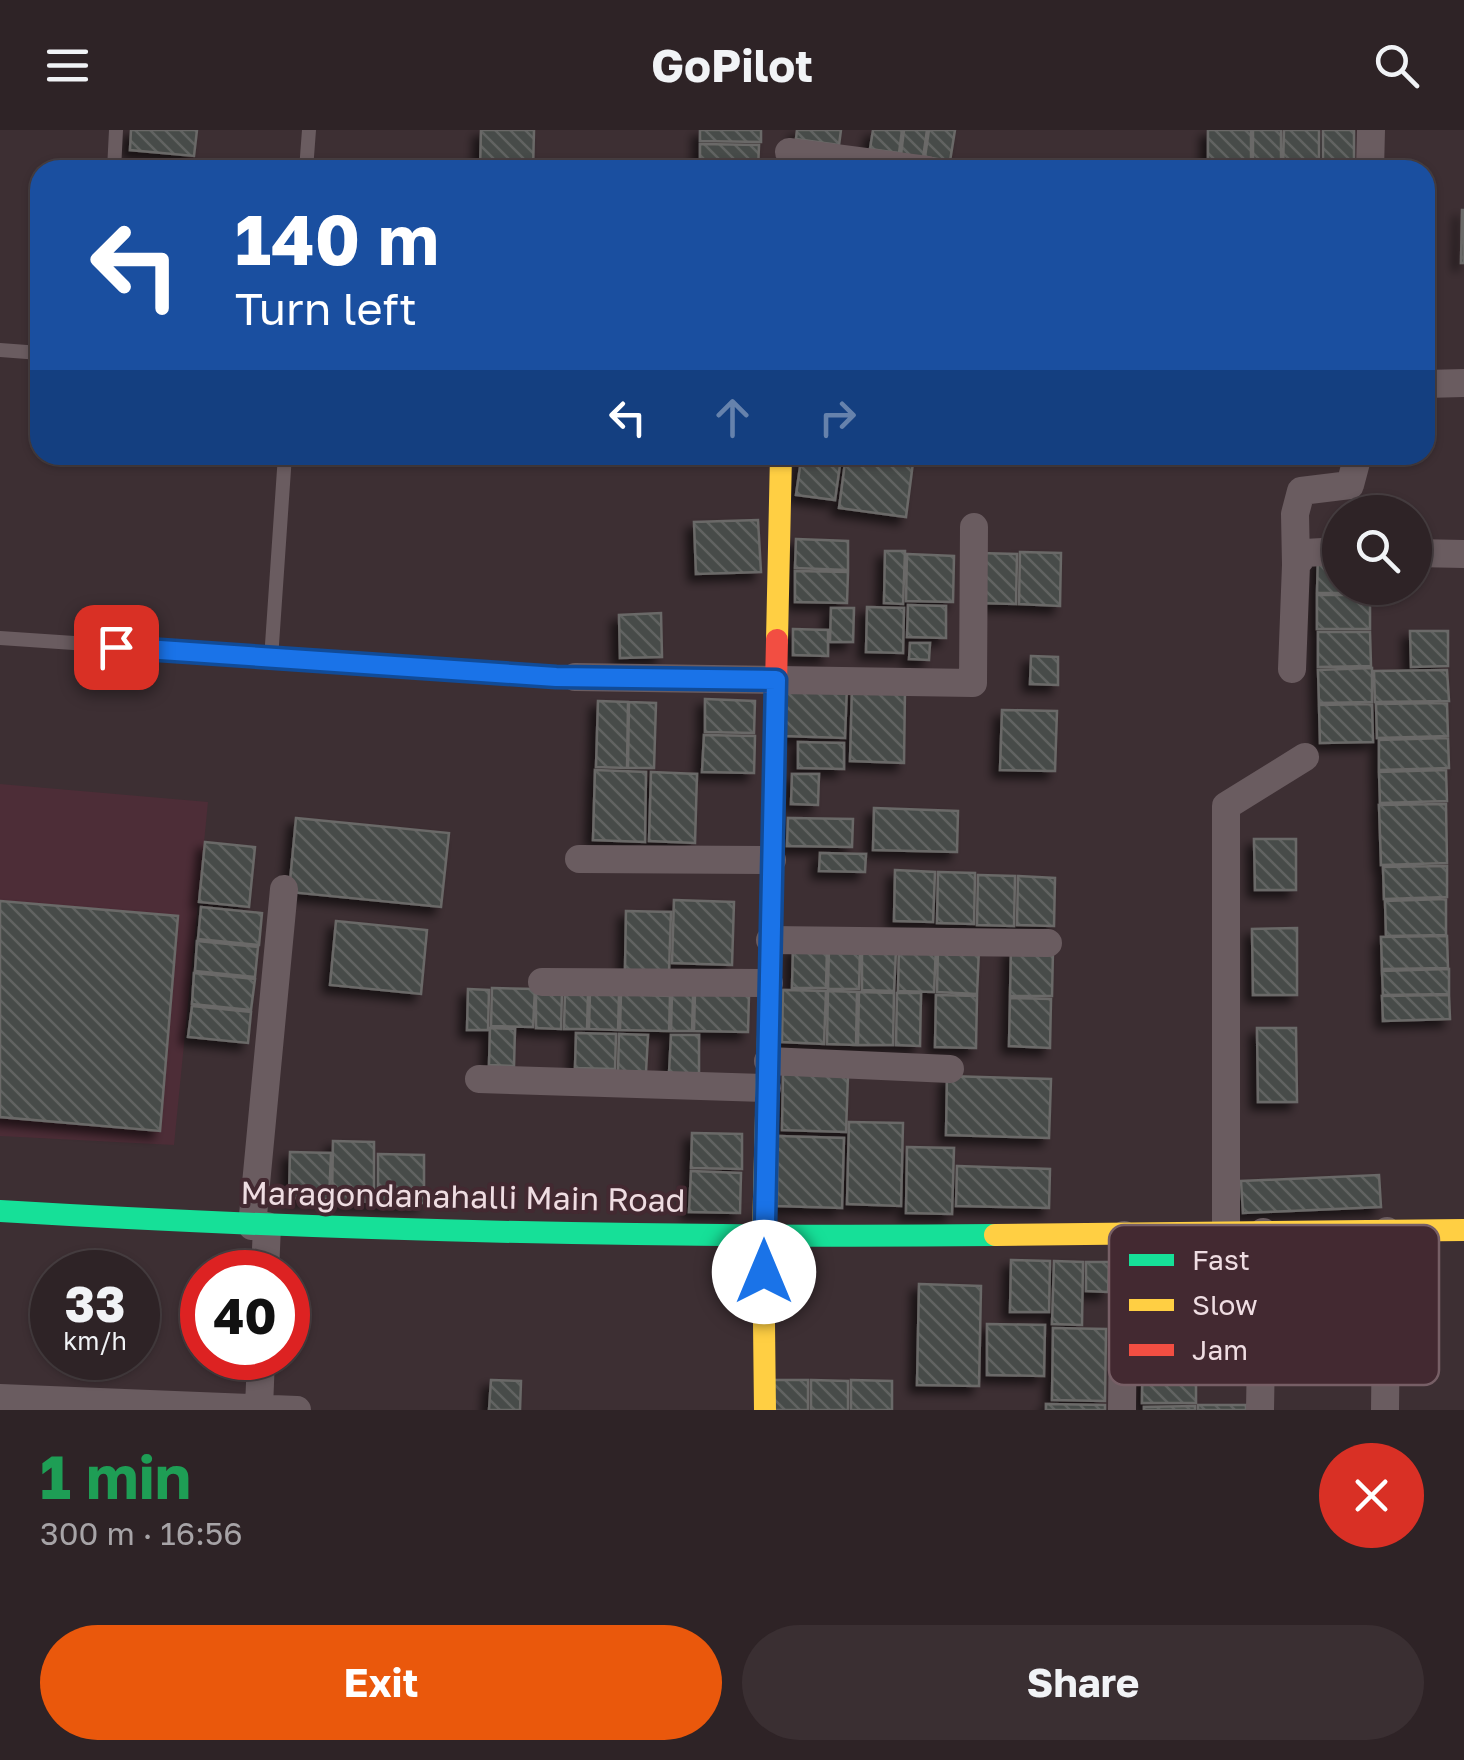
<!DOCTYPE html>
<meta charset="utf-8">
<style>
:root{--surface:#2e2326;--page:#3a2f32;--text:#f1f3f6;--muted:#a7a4a7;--line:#494043;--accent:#ea580c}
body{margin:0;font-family:"Golos Text",sans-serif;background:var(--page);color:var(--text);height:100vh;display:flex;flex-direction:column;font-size:38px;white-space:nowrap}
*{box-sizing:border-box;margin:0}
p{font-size:32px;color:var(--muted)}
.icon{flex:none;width:55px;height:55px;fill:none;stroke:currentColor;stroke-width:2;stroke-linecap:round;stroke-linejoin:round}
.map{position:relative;height:1280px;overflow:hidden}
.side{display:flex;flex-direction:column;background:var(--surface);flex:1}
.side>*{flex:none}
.top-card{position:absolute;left:30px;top:30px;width:1405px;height:305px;border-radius:30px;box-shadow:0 2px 8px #0004,0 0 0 2px var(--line);background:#1a4fa0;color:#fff;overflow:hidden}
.tools{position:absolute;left:1322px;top:365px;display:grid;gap:20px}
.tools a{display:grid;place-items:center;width:110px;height:110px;border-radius:50%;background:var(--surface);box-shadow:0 2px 8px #0004,0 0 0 2px var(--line);font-size:50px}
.speed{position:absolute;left:30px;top:1120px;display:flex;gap:20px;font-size:50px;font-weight:700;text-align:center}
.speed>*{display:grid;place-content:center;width:130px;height:130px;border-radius:50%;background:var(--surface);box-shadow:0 2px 8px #0004,0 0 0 2px var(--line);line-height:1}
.speed small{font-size:25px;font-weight:400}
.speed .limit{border:15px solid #d22;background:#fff;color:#111}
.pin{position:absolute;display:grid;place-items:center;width:85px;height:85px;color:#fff;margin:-42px;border-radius:20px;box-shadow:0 5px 15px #0006}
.me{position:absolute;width:110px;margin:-55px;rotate:0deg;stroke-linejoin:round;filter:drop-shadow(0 0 8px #0008)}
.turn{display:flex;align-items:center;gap:35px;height:210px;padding:0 40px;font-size:45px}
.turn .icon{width:130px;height:130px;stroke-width:2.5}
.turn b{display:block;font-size:70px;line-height:85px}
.lanes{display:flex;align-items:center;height:95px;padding:0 40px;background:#0003;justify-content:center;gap:50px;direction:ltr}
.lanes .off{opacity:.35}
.round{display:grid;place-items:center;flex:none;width:105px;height:105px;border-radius:52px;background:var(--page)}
.overview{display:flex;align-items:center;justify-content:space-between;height:170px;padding:0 40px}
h1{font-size:60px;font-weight:700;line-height:75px;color:#1e9e55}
.cta{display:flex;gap:20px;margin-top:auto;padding:20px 40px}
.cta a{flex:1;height:115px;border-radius:60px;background:var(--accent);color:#fff;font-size:40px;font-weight:700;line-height:115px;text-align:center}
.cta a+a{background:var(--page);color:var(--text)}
header{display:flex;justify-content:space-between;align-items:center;height:130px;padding:0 40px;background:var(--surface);font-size:45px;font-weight:700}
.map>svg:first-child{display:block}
.built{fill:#4d2d37}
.building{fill:url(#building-back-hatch);stroke:#6a6967;stroke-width:2.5;filter:url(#shadow)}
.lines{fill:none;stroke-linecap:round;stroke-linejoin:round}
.lane{stroke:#6a5c60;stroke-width:14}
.street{stroke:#6a5c60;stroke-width:28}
.fast{stroke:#16e098;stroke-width:22}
.slow{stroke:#ffcf43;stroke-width:22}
.jam{stroke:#f24e42;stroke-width:22}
.route-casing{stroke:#114b97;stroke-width:25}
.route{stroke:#1a73e8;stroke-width:18}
.labels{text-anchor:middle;stroke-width:8;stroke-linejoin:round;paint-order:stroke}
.street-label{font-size:32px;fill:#efdde2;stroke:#432931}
.key{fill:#432931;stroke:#775f66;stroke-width:2.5}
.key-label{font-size:28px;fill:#efdde2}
</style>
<header><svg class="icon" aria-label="menu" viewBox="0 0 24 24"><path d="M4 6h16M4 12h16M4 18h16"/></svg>GoPilot<svg class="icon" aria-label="search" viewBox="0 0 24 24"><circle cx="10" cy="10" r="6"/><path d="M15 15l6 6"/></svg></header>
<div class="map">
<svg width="1464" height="1280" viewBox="0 0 1464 1280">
<defs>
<pattern id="building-back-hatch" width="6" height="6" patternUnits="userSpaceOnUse" patternTransform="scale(2.5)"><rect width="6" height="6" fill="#474b48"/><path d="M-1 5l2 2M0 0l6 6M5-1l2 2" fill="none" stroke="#626462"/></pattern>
<filter id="shadow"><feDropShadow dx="-7" dy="7" stdDeviation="5" flood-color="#0009"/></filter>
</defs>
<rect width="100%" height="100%" fill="#3d2f33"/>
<path class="built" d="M 0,654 L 208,672 L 174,1015 L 0,1006 Z"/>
<path class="building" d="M 131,0 L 197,0 L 194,26 L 130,20 Z
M 481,0 L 534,0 L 533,40 L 480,40 Z
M 700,0 L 761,0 L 761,12 L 700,11 Z
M 797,0 L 841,0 L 839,15 L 796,9 Z
M 873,0 L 902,0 L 899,23 L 870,19 Z
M 904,0 L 927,0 L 923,28 L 901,25 Z
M 929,0 L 955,0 L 950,31 L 925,27 Z
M 1208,0 L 1251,0 L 1251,39 L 1208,39 Z
M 1253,0 L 1281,0 L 1281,39 L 1253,39 Z
M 1284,0 L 1319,0 L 1319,39 L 1283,39 Z
M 1323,0 L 1354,0 L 1354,40 L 1323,40 Z
M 700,14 L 759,15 L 758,40 L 700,40 Z
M 341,33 L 396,37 L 396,40 L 340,40 Z
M 1462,80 L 1464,80 L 1464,133 L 1461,133 Z
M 802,325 L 840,325 L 839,333 Z
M 846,325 L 914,325 L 906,387 L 839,378 Z
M 801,330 L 840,335 L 835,370 L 796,365 Z
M 758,390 L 761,442 L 696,444 L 694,392 Z
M 796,409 L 848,411 L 848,440 L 795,438 Z
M 885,421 L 905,421 L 903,474 L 884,473 Z
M 1020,422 L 1061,423 L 1060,476 L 1019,474 Z
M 978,423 L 1017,424 L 1016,474 L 976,473 Z
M 907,424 L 954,426 L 953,472 L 906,471 Z
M 1318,425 L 1340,425 L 1340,458 L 1370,458 L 1369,463 L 1317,463 Z
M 795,441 L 848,442 L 847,473 L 795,472 Z
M 1317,465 L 1370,465 L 1370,499 L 1317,499 Z
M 908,475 L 946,476 L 946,508 L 907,507 Z
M 867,477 L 904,478 L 903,523 L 866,522 Z
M 831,478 L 854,478 L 853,512 L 830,512 Z
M 661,483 L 662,527 L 620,528 L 619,485 Z
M 793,499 L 828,500 L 828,526 L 793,525 Z
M 1410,501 L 1448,501 L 1448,536 L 1411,537 Z
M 1318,502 L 1370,502 L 1371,536 L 1318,537 Z
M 910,513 L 930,513 L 929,530 L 909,529 Z
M 1031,526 L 1058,527 L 1058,555 L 1030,554 Z
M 1372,538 L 1372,572 L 1319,573 L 1318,540 Z
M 1447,540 L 1449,571 L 1375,572 L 1374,541 Z
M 785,554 L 847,555 L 845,608 L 784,606 Z
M 852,557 L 905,558 L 904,633 L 850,631 Z
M 705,569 L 755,571 L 754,603 L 705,602 Z
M 598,571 L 628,572 L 627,638 L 596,637 Z
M 629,572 L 656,573 L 654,638 L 628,638 Z
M 1447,573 L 1448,606 L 1377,608 L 1376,574 Z
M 1372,574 L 1373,612 L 1320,613 L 1319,575 Z
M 1002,580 L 1057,581 L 1055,641 L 1000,640 Z
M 704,605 L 755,606 L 754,643 L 702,642 Z
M 1448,608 L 1449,638 L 1379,640 L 1379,610 Z
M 798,612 L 844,613 L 844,639 L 798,638 Z
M 595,640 L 646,642 L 645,712 L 593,710 Z
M 1446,640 L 1447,671 L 1380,673 L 1379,642 Z
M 651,642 L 697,644 L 695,713 L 649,711 Z
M 792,644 L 819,644 L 818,675 L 791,674 Z
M 1446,674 L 1447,733 L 1381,735 L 1379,675 Z
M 874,678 L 958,681 L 957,722 L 873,720 Z
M 296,688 L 449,703 L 441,777 L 289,762 Z
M 788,688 L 853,689 L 852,717 L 787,716 Z
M 1254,709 L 1296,709 L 1296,760 L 1255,760 Z
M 205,712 L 255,717 L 249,777 L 199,772 Z
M 820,723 L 866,724 L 865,742 L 819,741 Z
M 1447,736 L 1447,767 L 1384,769 L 1383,737 Z
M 895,740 L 935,742 L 933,792 L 894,791 Z
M 938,742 L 975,743 L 974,794 L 937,793 Z
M 978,745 L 1015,746 L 1014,796 L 977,795 Z
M 1018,746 L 1055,748 L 1054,796 L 1017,795 Z
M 1446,769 L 1446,805 L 1386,806 L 1385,771 Z
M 674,770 L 734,772 L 732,835 L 672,833 Z
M 0,771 L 178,786 L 160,1001 L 0,987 Z
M 201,777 L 262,783 L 259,815 L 198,809 Z
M 626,781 L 671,782 L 669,841 L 625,840 Z
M 336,791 L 427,800 L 421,864 L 330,855 Z
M 1297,798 L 1297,865 L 1253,865 L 1252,799 Z
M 1447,806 L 1448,838 L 1382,839 L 1381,807 Z
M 197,811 L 258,817 L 255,847 L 195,841 Z
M 899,815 L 936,816 L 934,862 L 898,861 Z
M 793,816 L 827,817 L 826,858 L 792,858 Z
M 938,818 L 979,819 L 977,864 L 937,862 Z
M 1011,818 L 1053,819 L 1052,866 L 1010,866 Z
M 829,819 L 860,819 L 859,859 L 828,859 Z
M 862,819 L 896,820 L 894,861 L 862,860 Z
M 1449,839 L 1449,864 L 1383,865 L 1382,841 Z
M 194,843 L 255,849 L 251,880 L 192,874 Z
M 492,858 L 535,859 L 533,897 L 491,896 Z
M 468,859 L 489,860 L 488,900 L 467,900 Z
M 536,860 L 562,861 L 561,899 L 536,898 Z
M 783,860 L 826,861 L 824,914 L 782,912 Z
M 828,861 L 857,862 L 856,915 L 827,914 Z
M 565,862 L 588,863 L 587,899 L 564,899 Z
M 859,862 L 894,863 L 893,915 L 858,915 Z
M 590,863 L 619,864 L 618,900 L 589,899 Z
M 897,863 L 921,863 L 920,916 L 896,915 Z
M 621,864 L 670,866 L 669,901 L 620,900 Z
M 672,864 L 693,865 L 692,901 L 671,901 Z
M 695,864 L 749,865 L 748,902 L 694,901 Z
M 936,865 L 977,866 L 976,918 L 935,917 Z
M 1449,865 L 1450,889 L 1383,891 L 1382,866 Z
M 1010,868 L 1051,869 L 1050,918 L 1009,916 Z
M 192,876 L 251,882 L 248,913 L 188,907 Z
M 490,898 L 515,899 L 514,936 L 489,935 Z
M 1257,898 L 1296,898 L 1297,972 L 1258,972 Z
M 576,903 L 616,904 L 615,939 L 575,938 Z
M 619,904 L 648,905 L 646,942 L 618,941 Z
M 671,905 L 699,905 L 699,944 L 669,943 Z
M 783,944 L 848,945 L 846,1002 L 782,1000 Z
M 947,946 L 1051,949 L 1049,1008 L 946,1005 Z
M 849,992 L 903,993 L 901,1076 L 847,1074 Z
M 692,1003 L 742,1004 L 742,1039 L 691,1038 Z
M 778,1006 L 844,1008 L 842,1078 L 777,1076 Z
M 333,1011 L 374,1012 L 374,1072 L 332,1071 Z
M 907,1017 L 954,1018 L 952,1084 L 906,1083 Z
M 290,1022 L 331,1023 L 329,1069 L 289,1068 Z
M 378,1024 L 424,1025 L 424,1073 L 378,1073 Z
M 957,1036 L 1050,1039 L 1049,1078 L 956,1076 Z
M 691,1041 L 741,1043 L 740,1083 L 689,1082 Z
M 1379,1045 L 1381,1077 L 1243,1083 L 1241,1051 Z
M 1011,1130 L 1050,1131 L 1049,1182 L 1010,1182 Z
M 1054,1131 L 1083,1132 L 1082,1195 L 1052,1194 Z
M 1086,1132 L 1109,1132 L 1108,1162 L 1086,1161 Z
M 919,1154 L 981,1156 L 979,1256 L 917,1255 Z
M 987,1194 L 1045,1195 L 1044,1246 L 987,1245 Z
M 1053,1198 L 1106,1199 L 1105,1271 L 1052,1270 Z
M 1143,1199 L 1196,1199 L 1196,1273 L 1142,1273 Z
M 491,1250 L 521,1251 L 520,1280 L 489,1280 Z
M 773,1250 L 808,1250 L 808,1280 L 772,1280 Z
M 811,1250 L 848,1251 L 848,1280 L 811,1280 Z
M 851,1250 L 892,1251 L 892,1280 L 851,1280 Z
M 1046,1274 L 1105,1275 L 1105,1280 L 1046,1280 Z
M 1198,1275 L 1246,1275 L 1246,1280 L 1198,1280 Z
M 1195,1276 L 1195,1280 L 1144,1280 L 1144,1277 Z"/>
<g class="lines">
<path class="lane" d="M 114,40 L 116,0
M 306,40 L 309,0
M 0,220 L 40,223
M 0,508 L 575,547
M 271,529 L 285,325"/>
<path class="street" d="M 789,22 L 927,40
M 1370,40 L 1371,0
M 1425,254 L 1464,253
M 1415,423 L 1464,424
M 1296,435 L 1295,384 L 1301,361 L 1350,355 L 1358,325
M 1292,539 L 1296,435 L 1305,423 L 1340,421
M 575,547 L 973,553 L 974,397
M 579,729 L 772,730
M 770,810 L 1048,813
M 542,852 L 769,853
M 768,931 L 950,939
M 479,949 L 767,958
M 252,1096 L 284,759
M 1226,1102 L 1226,676 L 1305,627
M 265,1142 L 267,1096
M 0,1268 L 297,1280
M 259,1278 L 261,1228
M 1122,1280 L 1124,1105
M 1260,1280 L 1263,1102
M 1385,1280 L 1387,1101"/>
<path class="fast" d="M 0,1081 C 332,1101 663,1108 995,1105"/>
<path class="slow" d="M 777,510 L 781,325
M 995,1105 L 1464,1100
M 765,1280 L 763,1107 L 770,824"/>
<path class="jam" d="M 770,824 L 777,510"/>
</g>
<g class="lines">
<g class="route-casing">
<path id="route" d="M 116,517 L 556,547 L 776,550 L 764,1142"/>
</g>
<use href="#route" class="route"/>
</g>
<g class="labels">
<g class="street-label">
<text transform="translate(463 1067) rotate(1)" y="11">Maragondanahalli Main Road</text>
</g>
</g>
<rect x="1109" y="1095" width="330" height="160" rx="15" class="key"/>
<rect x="1129" y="1124" width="45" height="12" fill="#16e098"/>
<rect x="1129" y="1169" width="45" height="12" fill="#ffcf43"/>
<rect x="1129" y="1214" width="45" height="12" fill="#f24e42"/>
<g class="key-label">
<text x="1192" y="1140">Fast</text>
<text x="1192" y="1185">Slow</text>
<text x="1192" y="1230">Jam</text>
</g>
</svg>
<div class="tools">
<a><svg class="icon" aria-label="search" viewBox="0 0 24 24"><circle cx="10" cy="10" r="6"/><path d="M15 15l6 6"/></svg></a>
</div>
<div class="speed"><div>33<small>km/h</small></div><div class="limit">40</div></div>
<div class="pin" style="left:116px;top:517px;background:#d93025"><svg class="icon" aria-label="arrive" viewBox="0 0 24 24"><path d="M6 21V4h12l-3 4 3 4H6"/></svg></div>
<svg class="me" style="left:764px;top:1142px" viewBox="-20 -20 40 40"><circle r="19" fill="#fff"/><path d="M0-13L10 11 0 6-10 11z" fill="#1a73e8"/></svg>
<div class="top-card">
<div class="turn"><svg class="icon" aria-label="left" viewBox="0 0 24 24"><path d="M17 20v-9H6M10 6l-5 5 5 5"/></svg><div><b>140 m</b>Turn left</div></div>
<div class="lanes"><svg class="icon" aria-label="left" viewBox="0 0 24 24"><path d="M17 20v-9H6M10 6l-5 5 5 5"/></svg><svg class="icon off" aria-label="ahead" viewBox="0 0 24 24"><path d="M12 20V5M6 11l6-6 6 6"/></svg><svg class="icon off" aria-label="right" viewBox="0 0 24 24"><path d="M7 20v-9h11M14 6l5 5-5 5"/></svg></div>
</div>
</div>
<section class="side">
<div class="overview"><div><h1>1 min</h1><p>300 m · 16:56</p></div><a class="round" style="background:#d93025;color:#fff"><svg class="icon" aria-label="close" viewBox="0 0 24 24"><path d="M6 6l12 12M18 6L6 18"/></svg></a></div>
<div class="cta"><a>Exit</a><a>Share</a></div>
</section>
